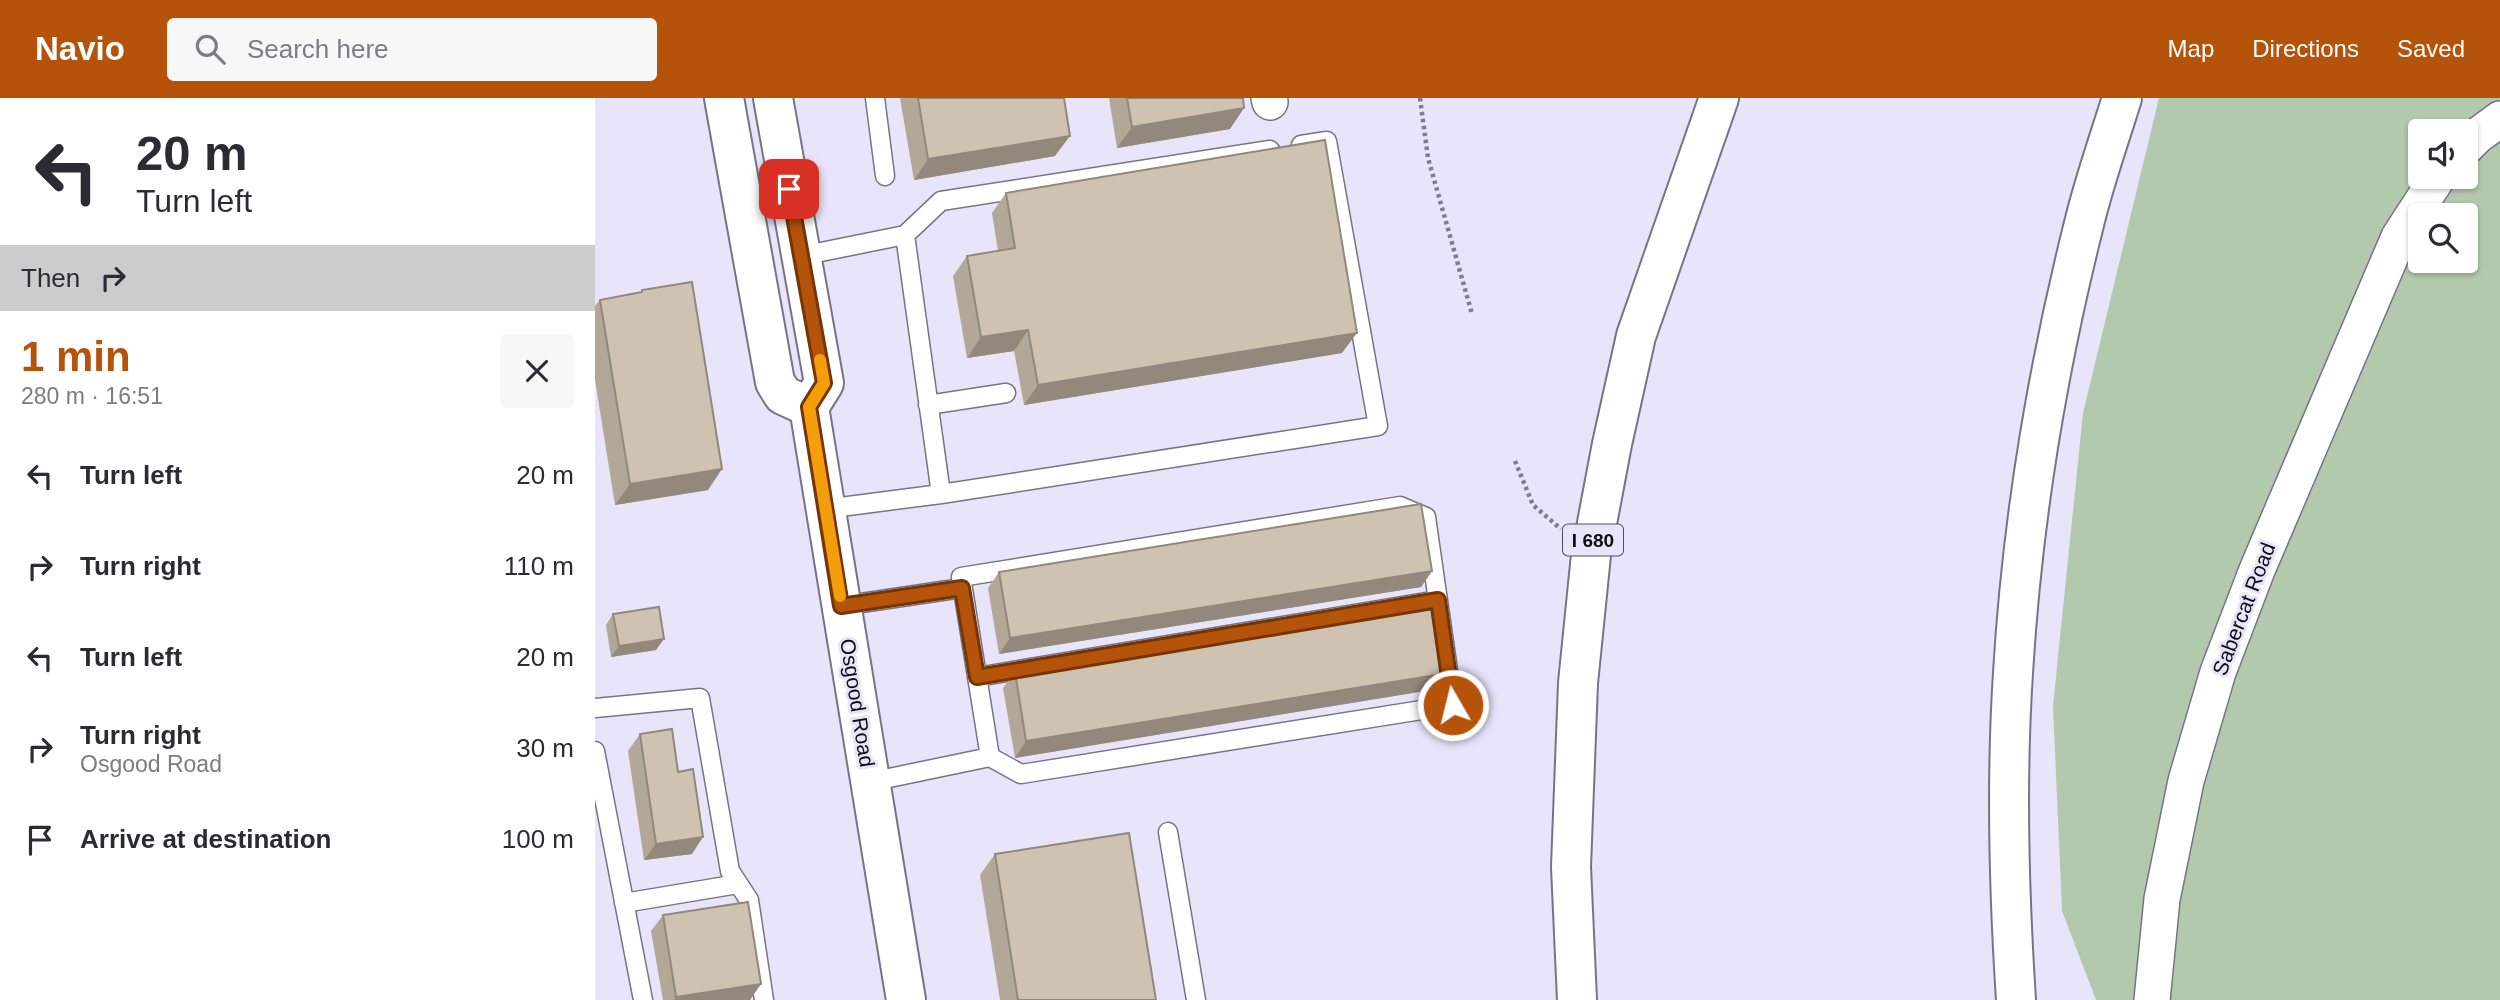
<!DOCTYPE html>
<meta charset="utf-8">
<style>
:root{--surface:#fff;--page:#f7f7f7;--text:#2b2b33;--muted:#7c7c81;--accent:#b45309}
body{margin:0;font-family:Helvetica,sans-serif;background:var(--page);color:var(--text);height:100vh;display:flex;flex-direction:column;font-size:26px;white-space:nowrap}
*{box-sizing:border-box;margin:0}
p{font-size:23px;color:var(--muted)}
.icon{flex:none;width:38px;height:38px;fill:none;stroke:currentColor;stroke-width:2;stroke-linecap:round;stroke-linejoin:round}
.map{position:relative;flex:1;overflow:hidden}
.drawer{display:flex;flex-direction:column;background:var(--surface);width:595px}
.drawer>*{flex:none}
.guide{background:#fff;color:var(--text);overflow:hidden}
.controls{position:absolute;left:1813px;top:21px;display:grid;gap:14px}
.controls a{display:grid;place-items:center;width:70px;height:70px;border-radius:7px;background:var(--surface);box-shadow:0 2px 5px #0004;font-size:35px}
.pin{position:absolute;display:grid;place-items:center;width:60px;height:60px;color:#fff;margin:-30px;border-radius:14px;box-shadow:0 4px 10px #0006}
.me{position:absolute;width:77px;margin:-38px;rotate:352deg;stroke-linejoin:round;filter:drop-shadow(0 0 5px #0008)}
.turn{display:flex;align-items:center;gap:24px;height:147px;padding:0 21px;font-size:32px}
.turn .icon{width:91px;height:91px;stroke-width:2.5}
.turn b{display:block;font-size:49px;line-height:60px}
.then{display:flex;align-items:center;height:66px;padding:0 21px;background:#0003;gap:14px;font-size:26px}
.round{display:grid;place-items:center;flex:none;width:74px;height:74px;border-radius:7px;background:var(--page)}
.head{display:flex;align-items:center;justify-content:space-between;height:119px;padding:0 21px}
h1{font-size:42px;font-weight:600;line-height:52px;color:var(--accent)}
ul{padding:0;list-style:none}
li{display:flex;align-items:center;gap:21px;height:91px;padding:0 21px}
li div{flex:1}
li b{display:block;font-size:26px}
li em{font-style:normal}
header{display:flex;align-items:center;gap:42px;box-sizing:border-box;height:98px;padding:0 35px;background:var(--accent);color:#fff}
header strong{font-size:33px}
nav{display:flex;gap:38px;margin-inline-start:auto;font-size:24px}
.search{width:490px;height:63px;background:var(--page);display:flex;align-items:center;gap:18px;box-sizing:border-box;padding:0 24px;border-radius:7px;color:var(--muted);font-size:26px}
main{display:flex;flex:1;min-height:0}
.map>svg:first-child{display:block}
.green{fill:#b2c9ad;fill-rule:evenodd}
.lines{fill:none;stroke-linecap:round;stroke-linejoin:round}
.service-casing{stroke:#777486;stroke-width:21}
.minor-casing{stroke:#777486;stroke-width:38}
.secondary-casing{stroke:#777486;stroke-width:42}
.motorway-casing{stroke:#777486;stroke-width:42}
.path{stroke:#7f7c8b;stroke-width:4.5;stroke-dasharray:3.5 3.5;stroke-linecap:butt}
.service{stroke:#fff;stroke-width:18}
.minor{stroke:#fff;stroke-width:35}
.secondary{stroke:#fff;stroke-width:38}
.motorway{stroke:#fff;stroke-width:38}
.wall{fill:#b3a797}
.shaded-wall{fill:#92887b}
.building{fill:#d0c2b0;stroke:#92887b;stroke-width:2}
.route-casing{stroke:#753606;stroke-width:18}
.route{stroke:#b45309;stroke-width:12}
.slow{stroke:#f59e0b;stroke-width:12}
.labels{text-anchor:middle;stroke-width:6;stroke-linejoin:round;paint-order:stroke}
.shield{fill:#e8e4fa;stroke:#514e5a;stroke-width:2}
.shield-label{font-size:19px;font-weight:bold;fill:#100e15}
.street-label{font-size:21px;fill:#100e15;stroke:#e8e4fa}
</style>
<header>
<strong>Navio</strong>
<div class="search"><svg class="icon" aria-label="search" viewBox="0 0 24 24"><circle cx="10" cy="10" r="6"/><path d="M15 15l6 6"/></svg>Search here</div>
<nav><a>Map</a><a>Directions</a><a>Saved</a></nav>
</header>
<main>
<section class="drawer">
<div class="guide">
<div class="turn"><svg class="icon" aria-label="left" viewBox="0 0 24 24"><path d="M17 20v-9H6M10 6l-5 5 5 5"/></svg><div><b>20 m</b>Turn left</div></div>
<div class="then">Then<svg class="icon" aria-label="right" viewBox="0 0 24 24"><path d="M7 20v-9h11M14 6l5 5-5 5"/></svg></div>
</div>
<div class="head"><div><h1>1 min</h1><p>280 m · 16:51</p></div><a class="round"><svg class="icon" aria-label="close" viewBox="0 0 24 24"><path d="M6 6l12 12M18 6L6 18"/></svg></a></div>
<ul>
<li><svg class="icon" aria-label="left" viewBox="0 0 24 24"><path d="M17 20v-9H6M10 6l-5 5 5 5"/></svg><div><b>Turn left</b></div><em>20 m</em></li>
<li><svg class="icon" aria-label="right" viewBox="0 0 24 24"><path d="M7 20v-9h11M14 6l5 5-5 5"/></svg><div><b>Turn right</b></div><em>110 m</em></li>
<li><svg class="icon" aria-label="left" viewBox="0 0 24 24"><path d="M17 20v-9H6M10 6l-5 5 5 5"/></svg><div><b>Turn left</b></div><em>20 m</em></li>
<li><svg class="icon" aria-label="right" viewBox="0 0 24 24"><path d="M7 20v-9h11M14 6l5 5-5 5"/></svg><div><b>Turn right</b><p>Osgood Road</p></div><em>30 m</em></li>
<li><svg class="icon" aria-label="arrive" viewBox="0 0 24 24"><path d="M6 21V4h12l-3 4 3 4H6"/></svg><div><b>Arrive at destination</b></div><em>100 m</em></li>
</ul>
</section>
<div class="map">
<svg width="1905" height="902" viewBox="0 0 1905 902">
<rect width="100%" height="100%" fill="#e8e4fa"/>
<path class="green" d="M 1564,0 L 1905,0 L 1905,902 L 1501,902 L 1467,813 L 1458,608 L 1488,315 ZM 1825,33 L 1871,33 L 1871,79 L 1825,79 ZM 1825,117 L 1871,117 L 1871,163 L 1825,163 Z"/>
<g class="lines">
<g class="service-casing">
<path id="service" d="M 280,0 L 290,78
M 206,158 L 310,137
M 333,307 L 411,295
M 346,396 L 310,137 L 346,103 L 675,52
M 230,411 L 346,396 L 783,328 L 732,43 L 706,47
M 246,508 L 367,490
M 382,579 L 843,502
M 0,610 L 105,600 L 135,773 L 154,802 L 169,902
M 0,653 L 48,902
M 275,684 L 395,659 L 366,479 L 805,408 L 831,419 L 858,607 L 426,676 L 395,659
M 573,734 L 601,902
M 29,805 L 143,786"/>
</g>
<g class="minor-casing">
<path id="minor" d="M 674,0 L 675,4
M 1871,49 L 1882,38 L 1905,21
M 1557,902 L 1567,801 L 1591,683 L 1623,574 L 1662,472 L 1804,139 L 1843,79"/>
</g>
<g class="secondary-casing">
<path id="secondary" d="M 129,0 L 180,284 L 188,297 L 214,309
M 178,0 L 229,285 L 214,309 L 311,902"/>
</g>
<g class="motorway-casing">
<path id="motorway" d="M 982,902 L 976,769 L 983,585 L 996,457 L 1017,346 L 1041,238 L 1124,0
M 1421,902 C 1414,795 1411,682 1418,575 C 1427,424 1452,273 1489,126 C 1499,84 1514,42 1527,0"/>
</g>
<path class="path" d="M 825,0 L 833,60 L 877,216
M 920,363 L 938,407 L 966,431"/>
<use href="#service" class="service"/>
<use href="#minor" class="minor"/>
<use href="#secondary" class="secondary"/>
<use href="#motorway" class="motorway"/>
</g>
<path class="wall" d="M 305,0 L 469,0 L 460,58 L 319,82 Z
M 514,0 L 648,0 L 635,31 L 522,50 Z
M 411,95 L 747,255 L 429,307 L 419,253 L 372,260 L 358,178 L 372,158 L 403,153 L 397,115 Z
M 47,192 L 113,392 L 20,407 L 0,282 L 0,208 L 5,202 L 45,195 Z
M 837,473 L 826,489 L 404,556 L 393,490 L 404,474 Z
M 18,516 L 61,552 L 16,559 L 11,527 Z
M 420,574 L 842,591 L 420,660 L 408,590 Z
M 45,636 L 97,756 L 49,762 L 33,653 Z
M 400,756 L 561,902 L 405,902 L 385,777 Z
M 68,817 L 155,902 L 68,902 L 56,833 Z"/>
<path class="shaded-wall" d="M 649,10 L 635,31 L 522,50 L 537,29 Z
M 475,38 L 460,58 L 319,82 L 333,61 Z
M 433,232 L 419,253 L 372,260 L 386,239 Z
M 762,235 L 747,255 L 429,307 L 443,287 Z
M 127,371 L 113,392 L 20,407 L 35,386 Z
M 837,473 L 826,489 L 404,556 L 415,540 Z
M 69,541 L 61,552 L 16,559 L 24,548 Z
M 854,575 L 842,591 L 420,660 L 431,643 Z
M 108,739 L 97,756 L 49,762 L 61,746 Z
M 166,886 L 155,902 L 79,902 L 81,899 Z"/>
<path class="building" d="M 323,0 L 469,0 L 475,38 L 333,61 Z
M 532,0 L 648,0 L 649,10 L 537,29 Z
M 730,42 L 762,235 L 443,287 L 433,232 L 386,239 L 372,158 L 420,150 L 411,95 Z
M 97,184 L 127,371 L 35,386 L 5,202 L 47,194 L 47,192 Z
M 826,406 L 837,473 L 415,540 L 404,474 Z
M 842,506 L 854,575 L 431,643 L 420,574 Z
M 64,509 L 69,541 L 24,548 L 18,516 Z
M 77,631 L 83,674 L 98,671 L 108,739 L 61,746 L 45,636 Z
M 534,735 L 561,902 L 423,902 L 400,756 Z
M 153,804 L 166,886 L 81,899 L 68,817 Z"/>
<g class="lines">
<g class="route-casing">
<path id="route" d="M 194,91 L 229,285 L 214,309 L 246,508 L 367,490 L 382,579 L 843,502 L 858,607"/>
</g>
<use href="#route" class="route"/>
<path class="slow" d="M 225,262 L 229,285 L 214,309 L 245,498"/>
</g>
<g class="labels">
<rect class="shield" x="968" y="426.5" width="60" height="31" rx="5"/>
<g class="shield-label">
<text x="998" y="449">I 680</text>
</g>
<g class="street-label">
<text transform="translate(1649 511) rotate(-69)" y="7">Sabercat Road</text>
<text transform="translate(262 605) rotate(81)" y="7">Osgood Road</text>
</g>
</g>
</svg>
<div class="controls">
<a><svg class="icon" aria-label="sound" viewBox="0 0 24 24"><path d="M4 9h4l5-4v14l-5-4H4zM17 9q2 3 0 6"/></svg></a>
<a><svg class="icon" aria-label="search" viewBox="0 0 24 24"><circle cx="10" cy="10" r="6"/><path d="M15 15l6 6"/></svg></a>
</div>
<div class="pin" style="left:194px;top:91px;background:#d93025"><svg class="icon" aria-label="arrive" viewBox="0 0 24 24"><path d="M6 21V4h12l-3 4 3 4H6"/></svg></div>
<svg class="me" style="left:858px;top:607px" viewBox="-20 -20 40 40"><circle r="17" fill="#b45309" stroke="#fff" stroke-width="3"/><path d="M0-11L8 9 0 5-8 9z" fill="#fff"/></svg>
</div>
</main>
